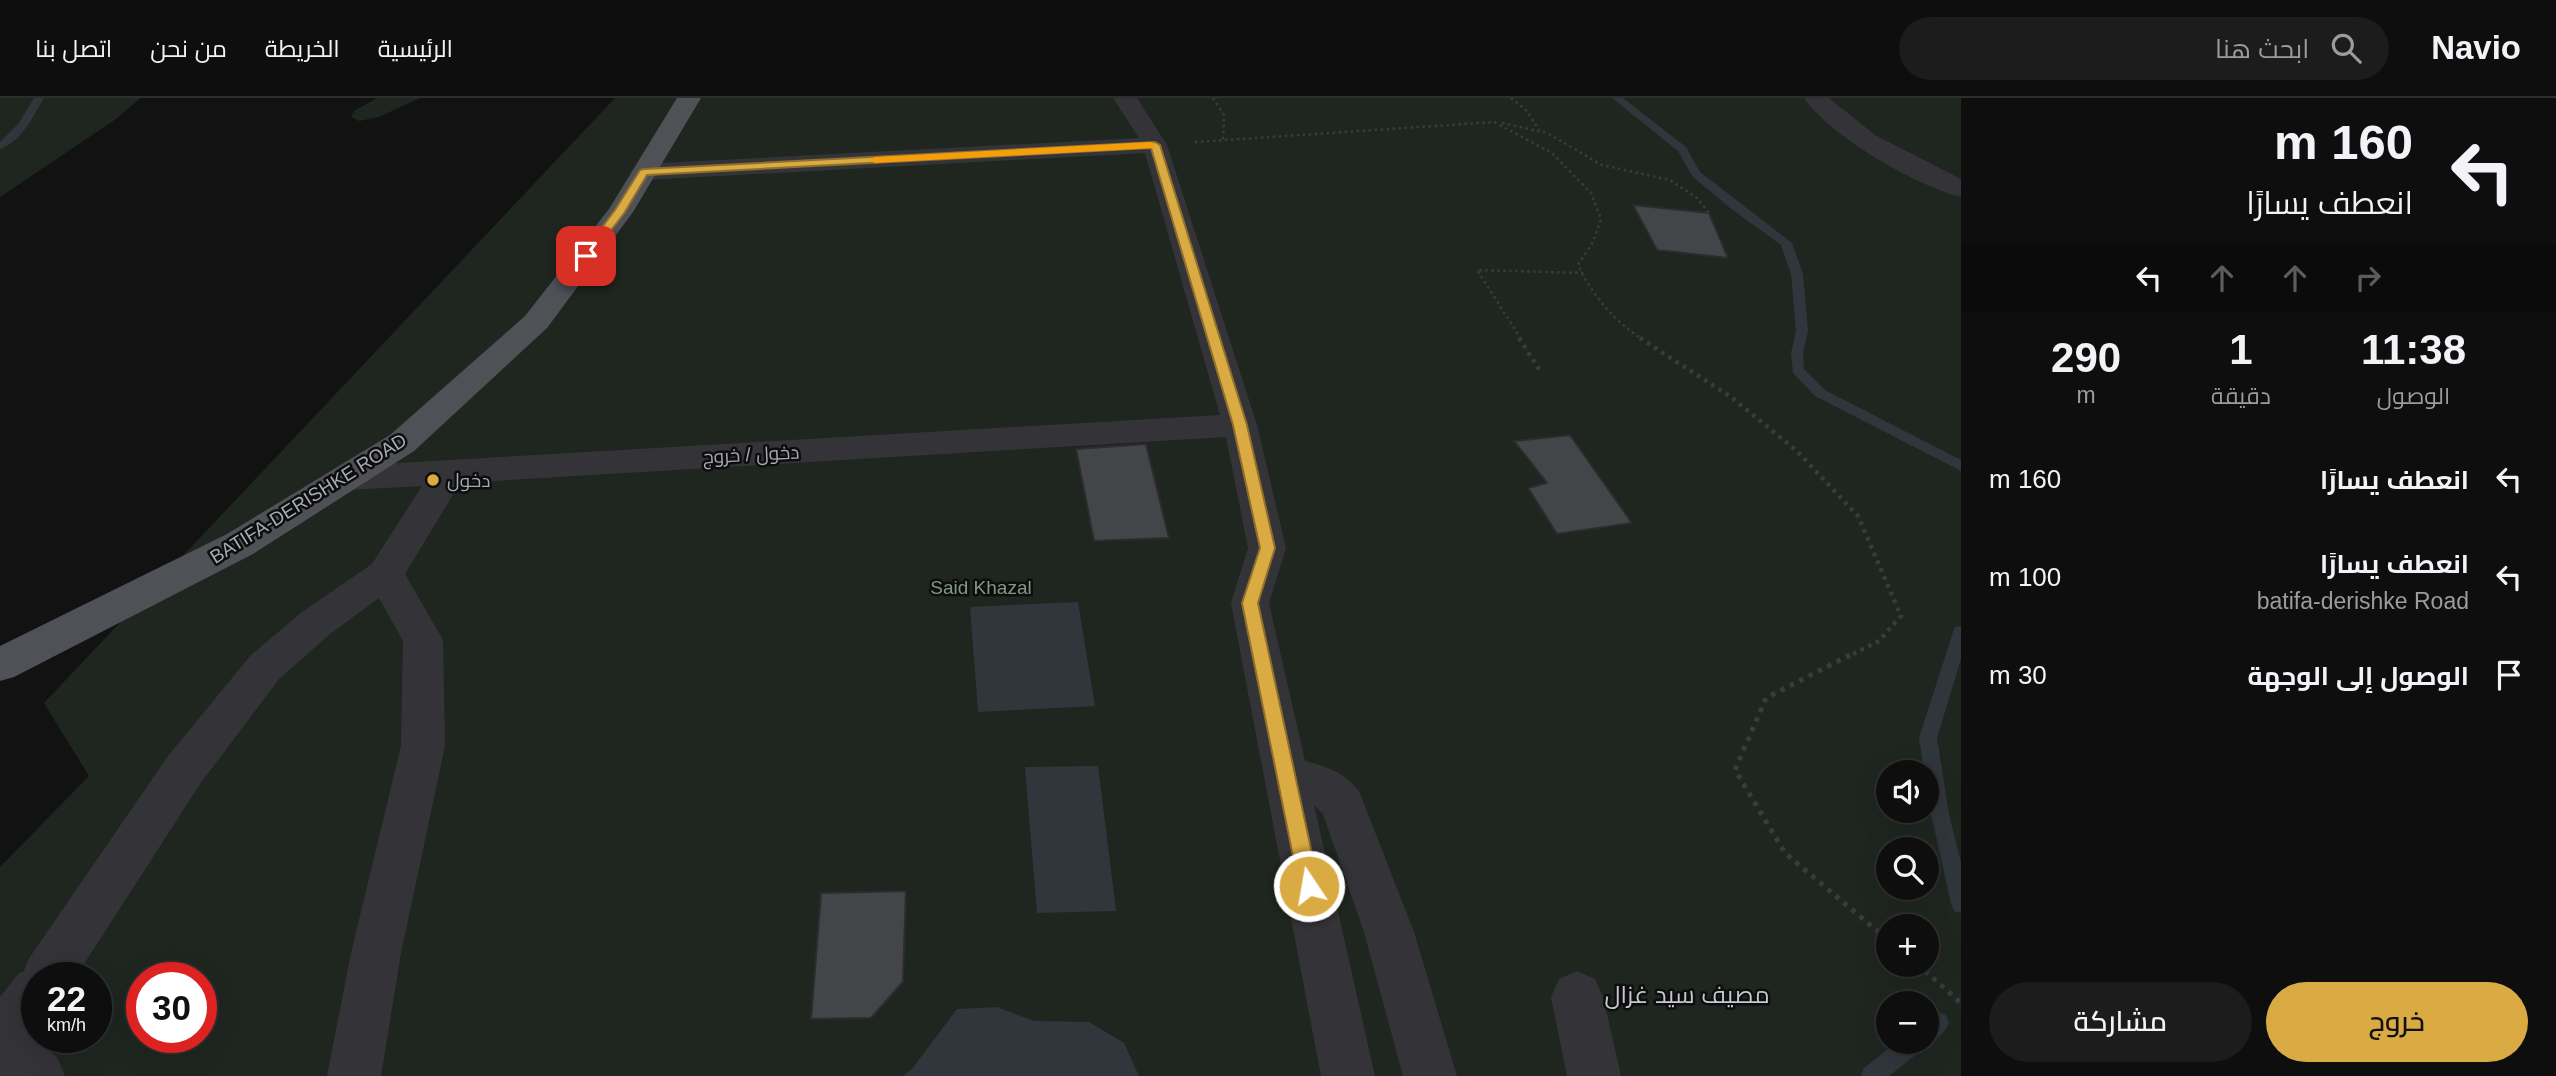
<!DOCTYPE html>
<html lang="ar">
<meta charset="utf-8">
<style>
:root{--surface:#0e0e0e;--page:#1c1c1c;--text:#f1f3f6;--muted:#9b9c9e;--line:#2e2e2e;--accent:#dbab43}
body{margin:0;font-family:Helvetica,Cairo,sans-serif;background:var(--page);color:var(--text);direction:rtl;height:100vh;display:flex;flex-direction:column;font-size:26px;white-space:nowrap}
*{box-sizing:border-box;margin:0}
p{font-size:23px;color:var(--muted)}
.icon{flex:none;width:38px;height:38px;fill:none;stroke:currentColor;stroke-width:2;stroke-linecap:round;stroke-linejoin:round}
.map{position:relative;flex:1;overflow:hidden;direction:ltr}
.side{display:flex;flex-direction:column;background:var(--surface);width:595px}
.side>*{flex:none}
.guide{background:#0e0e0e;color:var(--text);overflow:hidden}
.tools{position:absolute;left:1876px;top:662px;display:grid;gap:14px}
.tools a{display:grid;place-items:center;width:63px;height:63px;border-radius:50%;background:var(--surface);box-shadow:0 7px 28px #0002,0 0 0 2px var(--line);font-size:35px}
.speed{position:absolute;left:21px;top:864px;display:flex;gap:14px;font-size:35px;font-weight:700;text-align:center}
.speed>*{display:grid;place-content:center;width:91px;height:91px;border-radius:50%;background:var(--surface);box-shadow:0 7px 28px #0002,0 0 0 2px var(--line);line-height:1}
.speed small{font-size:18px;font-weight:400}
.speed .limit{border:10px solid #d22;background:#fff;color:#111}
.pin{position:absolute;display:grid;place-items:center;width:60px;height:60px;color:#fff;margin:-30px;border-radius:14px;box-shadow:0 4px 10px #0006}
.me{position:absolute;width:77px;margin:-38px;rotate:348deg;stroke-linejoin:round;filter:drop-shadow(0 0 5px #0008)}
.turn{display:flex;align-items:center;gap:24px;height:147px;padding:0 28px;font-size:32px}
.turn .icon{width:91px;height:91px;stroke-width:2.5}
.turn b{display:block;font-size:49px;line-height:60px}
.lanes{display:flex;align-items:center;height:66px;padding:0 28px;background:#0003;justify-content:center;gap:35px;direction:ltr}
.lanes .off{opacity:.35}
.eta{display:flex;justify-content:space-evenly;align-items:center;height:119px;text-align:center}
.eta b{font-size:42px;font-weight:600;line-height:49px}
.primary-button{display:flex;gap:14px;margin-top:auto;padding:14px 28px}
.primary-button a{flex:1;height:80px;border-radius:42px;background:var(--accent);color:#111;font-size:28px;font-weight:600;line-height:80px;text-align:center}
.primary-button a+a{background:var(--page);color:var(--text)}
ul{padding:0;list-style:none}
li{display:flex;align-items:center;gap:21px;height:98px;padding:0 28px}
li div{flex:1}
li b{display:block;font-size:26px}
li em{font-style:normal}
header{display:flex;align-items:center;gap:42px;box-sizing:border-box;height:98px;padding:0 35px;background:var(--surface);border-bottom:2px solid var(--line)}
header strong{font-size:33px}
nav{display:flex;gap:38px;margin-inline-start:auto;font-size:24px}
.search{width:490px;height:63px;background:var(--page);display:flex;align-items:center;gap:18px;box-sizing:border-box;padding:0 24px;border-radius:38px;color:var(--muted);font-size:26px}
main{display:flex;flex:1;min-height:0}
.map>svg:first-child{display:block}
.green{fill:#1f2620;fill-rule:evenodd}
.water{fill:#2f363c}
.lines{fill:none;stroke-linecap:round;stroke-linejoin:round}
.stream{fill:#2f363c;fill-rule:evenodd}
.building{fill:#444548;stroke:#2c2c2f;stroke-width:2}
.path-far2{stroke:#3a3b3f;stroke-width:2.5;stroke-dasharray:2.5 3.5;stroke-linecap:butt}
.path-far1{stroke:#3a3b3f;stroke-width:4.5;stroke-dasharray:3.5 5;stroke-linecap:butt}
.path{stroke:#3a3b3f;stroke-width:5;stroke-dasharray:4.5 6;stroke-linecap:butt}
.minor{fill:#343438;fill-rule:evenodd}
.major{fill:#505157;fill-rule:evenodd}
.route{fill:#dbab43;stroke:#8e6f2c;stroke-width:2}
.slow{fill:#f59e0b}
.poi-dot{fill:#dbab43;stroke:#0d0d0e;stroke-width:2.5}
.labels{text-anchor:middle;stroke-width:5;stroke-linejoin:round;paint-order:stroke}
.street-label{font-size:19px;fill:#a5a9b2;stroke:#0d0d0e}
.poi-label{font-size:19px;fill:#a5a9b2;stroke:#0d0d0e;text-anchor:start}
.park-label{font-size:19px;fill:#7e9b81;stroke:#0d0d0e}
.near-neighbourhood-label{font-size:24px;fill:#c6c8cf;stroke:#0d0d0e}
</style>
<header>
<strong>Navio</strong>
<div class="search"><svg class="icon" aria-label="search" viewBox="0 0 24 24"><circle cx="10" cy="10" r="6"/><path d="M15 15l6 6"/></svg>ابحث هنا</div>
<nav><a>الرئيسية</a><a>الخريطة</a><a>من نحن</a><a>اتصل بنا</a></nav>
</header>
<main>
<section class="side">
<div class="guide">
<div class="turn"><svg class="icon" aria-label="left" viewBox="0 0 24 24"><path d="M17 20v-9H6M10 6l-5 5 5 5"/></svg><div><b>160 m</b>انعطف يسارًا</div></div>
<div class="lanes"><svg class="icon" aria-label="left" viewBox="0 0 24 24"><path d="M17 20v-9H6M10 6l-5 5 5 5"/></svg><svg class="icon off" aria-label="ahead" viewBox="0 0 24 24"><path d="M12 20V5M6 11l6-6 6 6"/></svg><svg class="icon off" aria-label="ahead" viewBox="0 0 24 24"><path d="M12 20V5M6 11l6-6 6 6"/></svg><svg class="icon off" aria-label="right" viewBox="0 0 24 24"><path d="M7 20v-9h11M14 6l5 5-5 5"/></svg></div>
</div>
<div class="eta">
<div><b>11:38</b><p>الوصول</p></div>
<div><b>1</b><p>دقيقة</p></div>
<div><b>290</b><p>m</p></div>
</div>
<ul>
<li><svg class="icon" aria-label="left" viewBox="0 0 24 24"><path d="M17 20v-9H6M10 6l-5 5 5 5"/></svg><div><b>انعطف يسارًا</b></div><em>160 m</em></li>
<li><svg class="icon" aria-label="left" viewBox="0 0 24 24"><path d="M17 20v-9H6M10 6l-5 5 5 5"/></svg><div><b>انعطف يسارًا</b><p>batifa-derishke Road</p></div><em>100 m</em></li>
<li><svg class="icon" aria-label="arrive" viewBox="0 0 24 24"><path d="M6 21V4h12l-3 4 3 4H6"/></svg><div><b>الوصول إلى الوجهة</b></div><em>30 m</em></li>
</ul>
<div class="primary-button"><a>خروج</a><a>مشاركة</a></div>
</section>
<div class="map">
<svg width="1961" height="978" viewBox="0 0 1961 978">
<rect width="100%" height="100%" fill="#121213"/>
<path class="green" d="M 0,0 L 141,0 L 116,21 L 0,99 Z
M 377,0 L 420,0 L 379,19 L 359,23 L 351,19 L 354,13 Z
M 615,0 L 1961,0 L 1961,978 L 0,978 L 0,769 L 89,678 L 44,605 ZM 1888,674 L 1927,674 L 1927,712 L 1888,712 ZM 1888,751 L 1927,751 L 1927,789 L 1888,789 ZM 1888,828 L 1927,828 L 1927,866 L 1888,866 ZM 37,880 L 96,880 L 96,940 L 37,940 ZM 142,880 L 201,880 L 201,940 L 142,940 ZM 1888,905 L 1927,905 L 1927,943 L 1888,943 Z"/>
<path class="water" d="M 1078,504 L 1095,608 L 978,614 L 970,509 Z
M 1098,668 L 1116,813 L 1037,815 L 1025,669 Z
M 997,909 L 1034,923 L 1089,924 L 1124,945 L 1139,978 L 902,978 L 912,971 L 957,911 Z"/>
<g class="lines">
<path class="stream" d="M 34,0 L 44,0 C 33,19 22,43 0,51 L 0,44 L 19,25 Z
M 1612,0 L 1623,0 L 1686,49 L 1700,74 L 1792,145 L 1803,176 L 1808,233 L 1803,255 L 1804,271 L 1825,292 L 1961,362 L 1961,373 L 1815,298 L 1793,275 L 1791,255 L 1796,233 L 1791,176 L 1781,147 L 1730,110 L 1692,78 L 1678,53 Z
M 1961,528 L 1961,561 L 1937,640 L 1949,716 L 1961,765 L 1961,815 L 1954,813 L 1951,806 L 1931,716 L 1927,674 L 1924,674 L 1919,640 L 1953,534 L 1955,529 Z
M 1938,914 L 1946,917 L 1949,925 C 1945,935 1936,943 1925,944 L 1923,951 L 1889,978 L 1861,978 L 1864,970 L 1898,943 L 1927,943 L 1927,920 Z"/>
</g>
<path class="building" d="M 1633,107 L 1709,115 L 1728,160 L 1657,152 Z
M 1570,337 L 1632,425 L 1557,436 L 1528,390 L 1547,385 L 1514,343 Z
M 1146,346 L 1169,440 L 1094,443 L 1076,351 Z
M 906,793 L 903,884 L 871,920 L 811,921 L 821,795 Z"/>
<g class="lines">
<path class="path-far2" d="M 1213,0 L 1224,17 L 1223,42
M 1511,0 L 1527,13 L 1539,32
M 1502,25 L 1547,35 L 1602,67 L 1670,82 L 1697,100 L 1709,115
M 1195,44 L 1494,24 L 1552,55 L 1591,95 L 1601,121 L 1593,144 L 1578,167 C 1592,197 1614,223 1642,241
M 1521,241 L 1477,172 L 1583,175"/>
<path class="path-far1" d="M 1519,240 L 1541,274
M 1640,240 L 1731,299 L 1797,353 L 1858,418 L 1901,518 L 1879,543 L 1847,559"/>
<path class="path" d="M 1850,557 L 1766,600 L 1735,672 L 1785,755 L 1888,842
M 1917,866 L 1961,905"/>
<path class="minor" d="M 1113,0 L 1137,0 L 1167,47 L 1257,327 L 1286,450 L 1269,505 L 1305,663 C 1326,668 1345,675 1359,693 L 1414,834 L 1457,978 L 1403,978 L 1364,834 L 1323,716 L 1314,707 L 1375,978 L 1321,978 L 1231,505 L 1248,450 L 1226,339 L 460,385 L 405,476 L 443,542 L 445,648 L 401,855 L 381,978 L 327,978 L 351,855 L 401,648 L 403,543 L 379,500 L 330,536 L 279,581 L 200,686 L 75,880 L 37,880 L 37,935 L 33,940 L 57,959 L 65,978 L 0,978 L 0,899 L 19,875 L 24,873 L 28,862 L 168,658 L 251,557 L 302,514 L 372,466 L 422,388 L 347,392 L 335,389 L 329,380 L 335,371 L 347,368 L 1220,317 L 1145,55 L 644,82 L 635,79 L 631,74 L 635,69 L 644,66 L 1139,40 Z
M 1804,0 L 1829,0 L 1875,37 L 1961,81 L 1961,99 C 1915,87 1831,39 1804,0 Z
M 1577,873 L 1595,881 L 1603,899 L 1621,978 L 1567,978 L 1551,899 L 1559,881 Z"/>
<path class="major" d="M 677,0 L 701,0 L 633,114 L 547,230 L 414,353 L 253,456 L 14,579 L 0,583 L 0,548 L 227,436 L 390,337 L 525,218 L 609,111 Z"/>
</g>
<path class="route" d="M 1155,44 L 1160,47 L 1247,327 L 1275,450 L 1258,505 L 1319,788 L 1316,794 L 1309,797 L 1302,794 L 1299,788 L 1242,505 L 1260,450 L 1233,327 L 1151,50 L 647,77 L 625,114 L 590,160 L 580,158 L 615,112 L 640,72 L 644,71 Z"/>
<path class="slow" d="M 1150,44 L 1154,45 L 1154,50 L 875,65 L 869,62 L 875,59 Z"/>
<circle class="poi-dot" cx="433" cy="382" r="7"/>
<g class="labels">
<g class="street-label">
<text transform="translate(751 356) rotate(-3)" y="7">دخول / خروج</text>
<text transform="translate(308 400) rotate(-32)" y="7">BATIFA-DERISHKE ROAD</text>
</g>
<g class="poi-label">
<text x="447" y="389">دخول</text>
</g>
<g class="park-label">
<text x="981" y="496">Said Khazal</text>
</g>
<g class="near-neighbourhood-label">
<text x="1687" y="905">مصيف سيد غزال</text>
</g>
</g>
</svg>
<div class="tools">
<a><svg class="icon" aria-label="sound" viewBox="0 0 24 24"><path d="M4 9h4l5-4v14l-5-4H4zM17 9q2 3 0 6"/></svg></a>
<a><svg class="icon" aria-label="search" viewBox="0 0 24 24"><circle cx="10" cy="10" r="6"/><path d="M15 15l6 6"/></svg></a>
<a>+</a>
<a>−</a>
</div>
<div class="speed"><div>22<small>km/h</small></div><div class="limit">30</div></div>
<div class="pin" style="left:586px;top:158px;background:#d93025"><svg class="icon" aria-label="arrive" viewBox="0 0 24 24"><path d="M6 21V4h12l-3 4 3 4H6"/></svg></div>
<svg class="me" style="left:1309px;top:788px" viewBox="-20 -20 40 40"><circle r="17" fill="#dbab43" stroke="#fff" stroke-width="3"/><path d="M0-11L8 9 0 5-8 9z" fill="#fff"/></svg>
</div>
</main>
